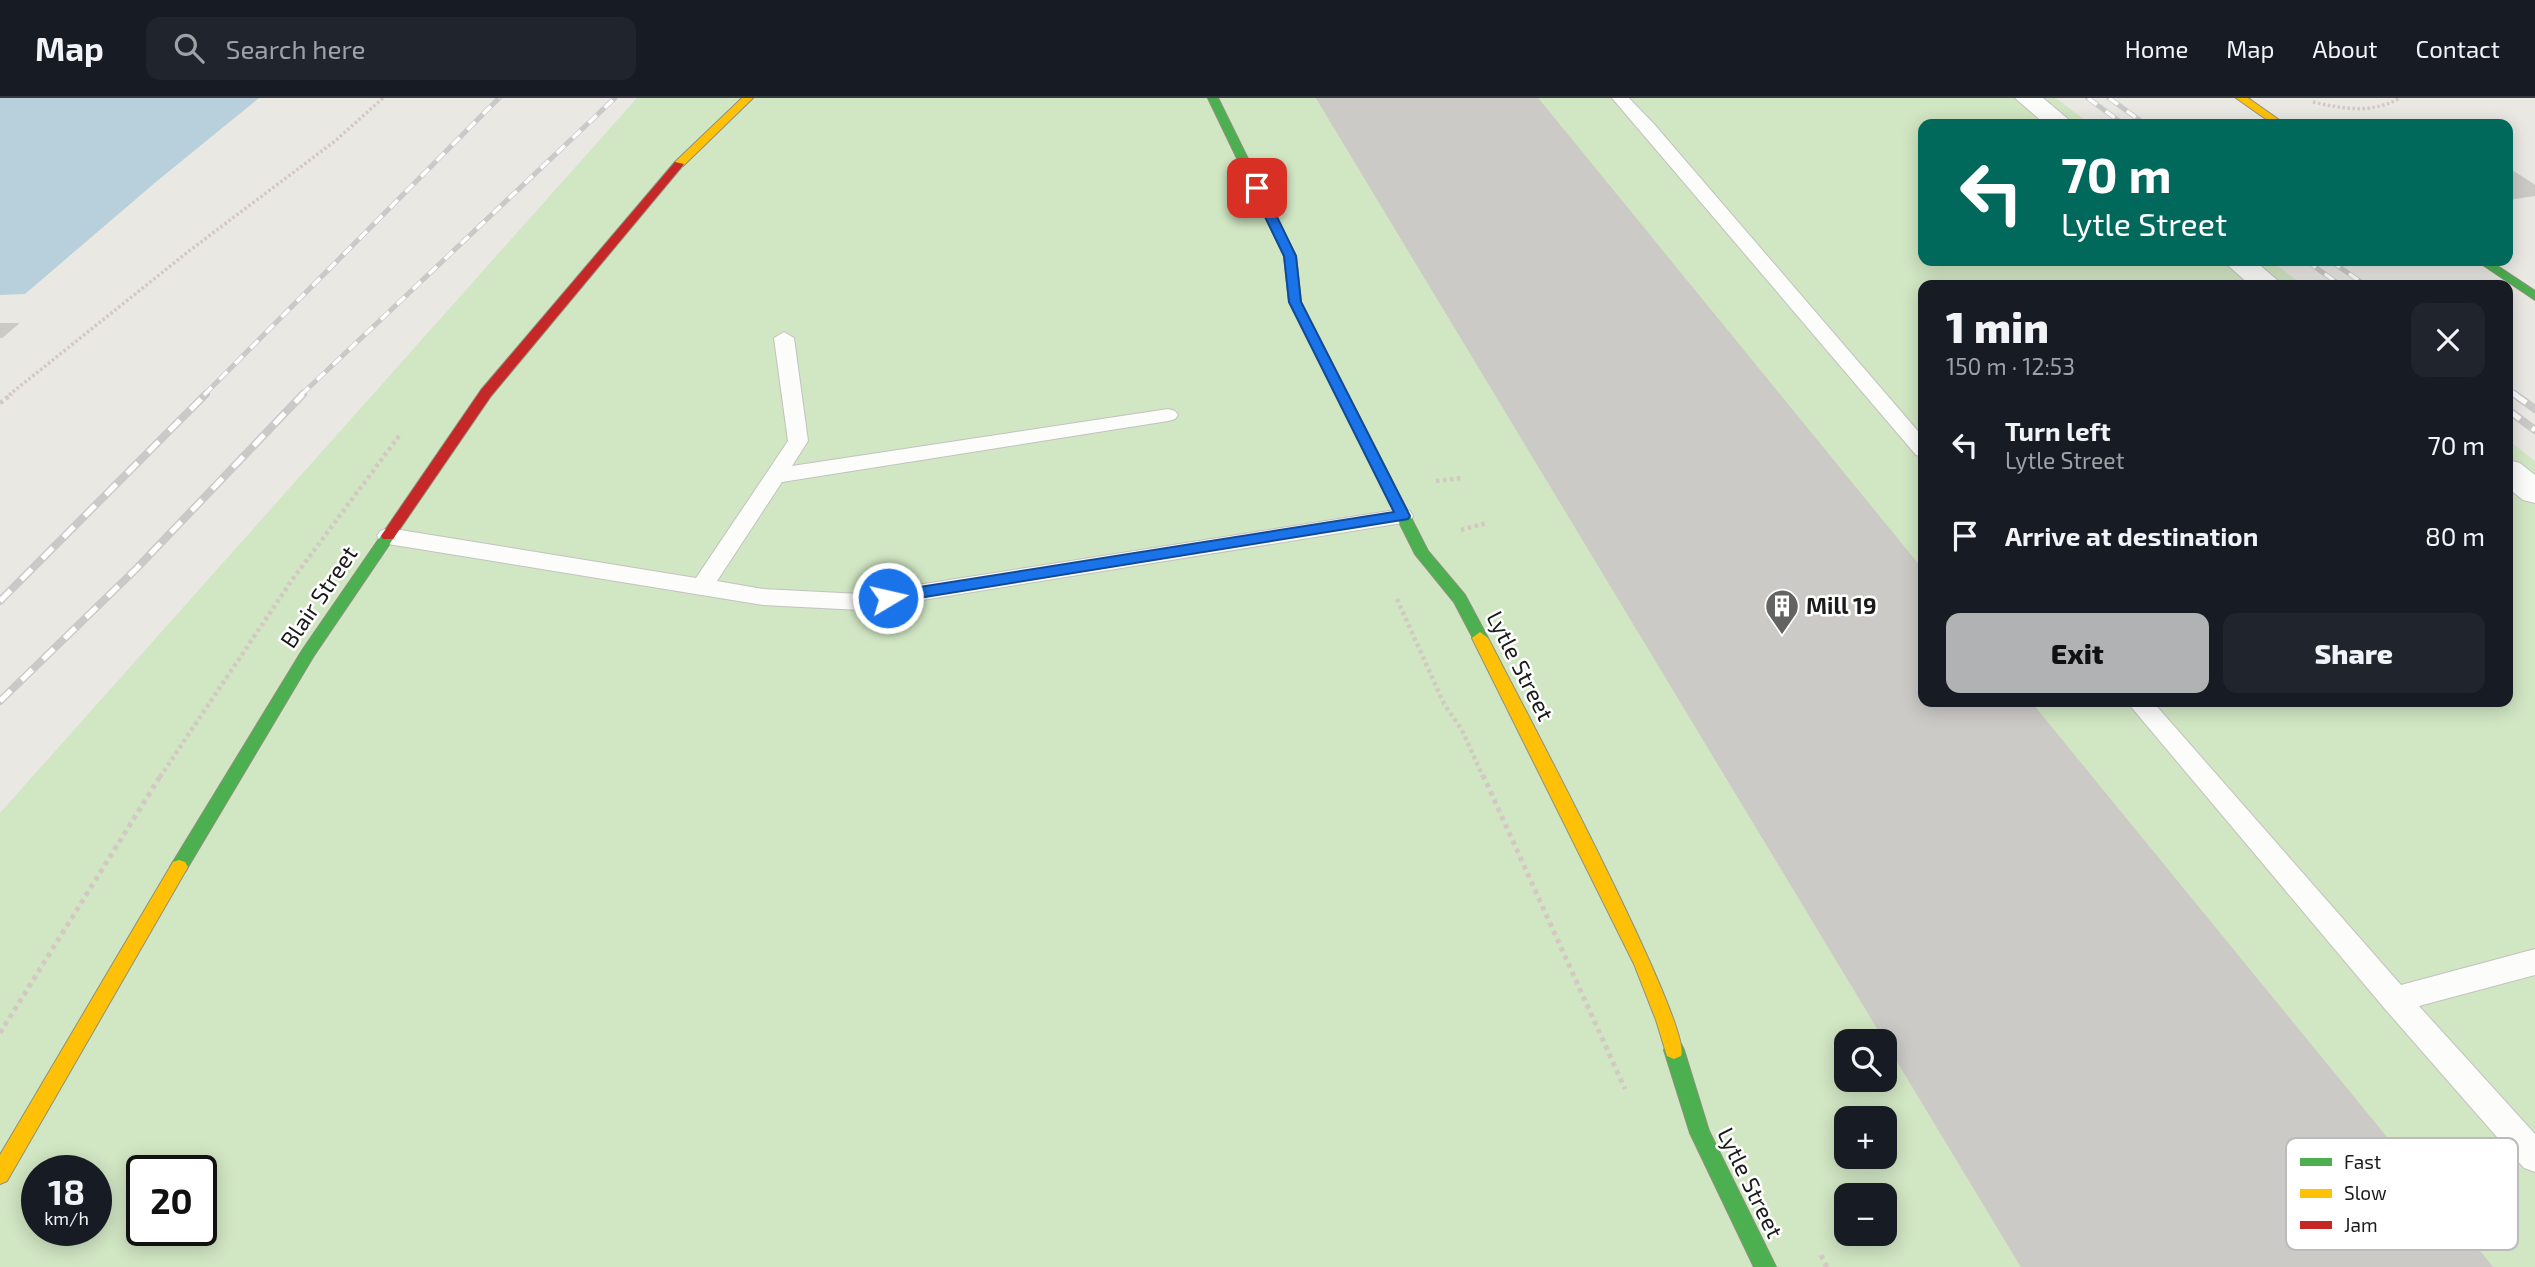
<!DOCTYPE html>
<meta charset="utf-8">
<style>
:root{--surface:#171b24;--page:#20242c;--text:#f1f3f6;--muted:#9ea1a6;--line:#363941;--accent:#b1b2b3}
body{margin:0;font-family:"Exo 2",sans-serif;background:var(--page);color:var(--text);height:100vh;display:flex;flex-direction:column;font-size:26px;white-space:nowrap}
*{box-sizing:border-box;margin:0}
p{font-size:23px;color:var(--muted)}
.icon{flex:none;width:38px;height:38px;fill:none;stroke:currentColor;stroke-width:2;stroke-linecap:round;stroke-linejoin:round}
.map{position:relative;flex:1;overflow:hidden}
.details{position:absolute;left:1918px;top:182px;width:595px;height:427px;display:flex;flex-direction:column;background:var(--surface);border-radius:14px;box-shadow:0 4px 18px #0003}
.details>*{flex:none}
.hud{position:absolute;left:1918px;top:21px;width:595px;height:147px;border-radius:14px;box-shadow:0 4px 18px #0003;background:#00695c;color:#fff;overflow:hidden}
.buttons{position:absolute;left:1834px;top:931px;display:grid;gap:14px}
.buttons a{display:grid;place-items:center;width:63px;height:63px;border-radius:14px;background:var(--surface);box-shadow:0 4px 18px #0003;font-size:35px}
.speed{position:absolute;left:21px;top:1057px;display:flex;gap:14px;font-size:35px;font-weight:700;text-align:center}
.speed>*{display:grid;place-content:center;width:91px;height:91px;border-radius:50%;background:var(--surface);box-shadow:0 4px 18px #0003;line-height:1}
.speed small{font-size:18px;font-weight:400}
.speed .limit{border:4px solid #111;border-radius:10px;background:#fff;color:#111}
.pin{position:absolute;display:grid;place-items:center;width:60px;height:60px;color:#fff;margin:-30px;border-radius:14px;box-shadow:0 4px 10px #0006}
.me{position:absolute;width:77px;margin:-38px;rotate:81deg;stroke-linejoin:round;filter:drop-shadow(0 0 5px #0008)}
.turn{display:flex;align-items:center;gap:24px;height:147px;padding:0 28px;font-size:32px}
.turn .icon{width:91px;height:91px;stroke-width:2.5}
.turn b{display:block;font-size:49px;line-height:60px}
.round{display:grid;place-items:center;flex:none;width:74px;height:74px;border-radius:14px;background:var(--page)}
.head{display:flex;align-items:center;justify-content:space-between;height:119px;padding:0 28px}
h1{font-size:42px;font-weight:800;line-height:52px}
.action{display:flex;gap:14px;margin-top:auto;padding:14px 28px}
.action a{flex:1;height:80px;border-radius:14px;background:var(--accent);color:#111;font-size:28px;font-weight:800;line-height:80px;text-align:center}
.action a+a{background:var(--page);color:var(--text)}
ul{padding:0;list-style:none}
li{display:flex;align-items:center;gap:21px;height:91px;padding:0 28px}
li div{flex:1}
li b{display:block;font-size:26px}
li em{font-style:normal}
header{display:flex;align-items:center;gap:42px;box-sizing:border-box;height:98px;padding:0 35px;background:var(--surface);border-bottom:2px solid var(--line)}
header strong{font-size:33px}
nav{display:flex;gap:38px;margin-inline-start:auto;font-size:24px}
.search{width:490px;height:63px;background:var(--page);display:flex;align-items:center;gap:18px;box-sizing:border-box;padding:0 24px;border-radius:14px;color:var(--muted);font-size:26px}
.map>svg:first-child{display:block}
.grass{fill:#d1e6c3;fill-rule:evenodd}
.water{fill:#b8d0db}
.building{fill:#cbcac6;stroke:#cccac5;stroke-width:2}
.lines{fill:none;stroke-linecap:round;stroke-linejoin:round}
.lane-casing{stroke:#c2c2bf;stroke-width:2}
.street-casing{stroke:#c2c2bf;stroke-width:2}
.fast-casing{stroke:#8d917d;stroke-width:2}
.slow-casing{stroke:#8d917d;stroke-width:2}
.jam-casing{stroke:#8d917d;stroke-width:2}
.path-far2{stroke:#d4c8c4;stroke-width:3.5;stroke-dasharray:2.5 2.5;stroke-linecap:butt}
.path-far1{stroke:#d4c8c4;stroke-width:4.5;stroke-dasharray:3.5 3.5;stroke-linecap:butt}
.path{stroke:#d4c8c4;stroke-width:5;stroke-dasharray:4.5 4.5;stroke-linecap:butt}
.lane{fill:#fcfcfb;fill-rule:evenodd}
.street{fill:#fcfcfb;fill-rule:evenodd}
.fast{fill:#4caf50;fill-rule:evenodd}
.slow{fill:#ffc107;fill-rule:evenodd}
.jam{fill:#c62828;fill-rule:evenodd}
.rail-far1-casing{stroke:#c9c9c8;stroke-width:5}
.rail-casing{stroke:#c9c9c8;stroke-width:8}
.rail-far1{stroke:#fff;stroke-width:3.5;stroke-dasharray:11;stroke-linecap:butt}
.rail{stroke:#fff;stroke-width:5;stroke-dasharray:15;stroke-linecap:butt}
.route{fill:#1a73e8;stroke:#114b97;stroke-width:2}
.labels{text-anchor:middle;stroke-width:5;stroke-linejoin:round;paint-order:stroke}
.street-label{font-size:23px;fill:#1b1b1b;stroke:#fff}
.poi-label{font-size:23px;font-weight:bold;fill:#1b1b1b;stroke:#fff;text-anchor:start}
.key{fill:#fff;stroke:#bbb;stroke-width:2}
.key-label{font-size:19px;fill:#1b1b1b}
</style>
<header>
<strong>Map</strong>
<div class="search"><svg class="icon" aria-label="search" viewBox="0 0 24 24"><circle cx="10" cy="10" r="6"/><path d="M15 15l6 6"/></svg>Search here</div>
<nav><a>Home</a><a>Map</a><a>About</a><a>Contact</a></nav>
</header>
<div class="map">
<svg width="2535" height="1169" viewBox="0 0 2535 1169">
<rect width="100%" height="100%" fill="#e9e8e3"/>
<path class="grass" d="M 637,0 L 2056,0 L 2090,26 L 1923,26 L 1923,163 L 2271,163 L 2303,187 L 1923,187 L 1923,604 L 2508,604 L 2508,342 L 2535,363 L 2535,1169 L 0,1169 L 0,715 ZM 1846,943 L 1885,943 L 1885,982 L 1846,982 ZM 1846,1020 L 1885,1020 L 1885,1059 L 1846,1059 ZM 37,1073 L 96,1073 L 96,1132 L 37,1132 ZM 142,1073 L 201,1073 L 201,1132 L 142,1132 ZM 1846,1097 L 1885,1097 L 1885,1136 L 1846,1136 Z"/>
<path class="water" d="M 0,0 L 259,0 L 157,83 L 25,196 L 0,197 Z"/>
<path class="building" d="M 1317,0 L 1537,0 L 1923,473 L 1923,604 L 2030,604 L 2492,1169 L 2022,1169 Z
M 2512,73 L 2535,88 L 2535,97 L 2508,101 L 2508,74 Z
M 0,226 L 17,226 L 2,239 L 0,239 Z"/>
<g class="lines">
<g class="lane-casing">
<path id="lane" d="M 1612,0 L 1629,0 L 1654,26 L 1923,339 L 1923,359 L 1916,357 Z
M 784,234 L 794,240 L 808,343 L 792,368 L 1168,311 L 1175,313 L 1178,317 L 1175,321 L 1168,323 L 782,384 L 717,483 L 763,491 L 860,496 L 1402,411 L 1410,413 L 1413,418 L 1410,423 L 1402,425 L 860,512 L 763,507 L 388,446 L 380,443 L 377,438 L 380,433 L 388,430 L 696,480 L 788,343 L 774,240 Z
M 2127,604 L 2153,604 L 2401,887 L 2535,851 L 2535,877 L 2419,908 L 2535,1036 L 2535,1074 L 2524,1070 L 2385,911 Z"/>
</g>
<g class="street-casing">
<path id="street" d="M 2015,0 L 2043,0 L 2074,26 L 2045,26 Z
M 2223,163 L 2255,163 L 2283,187 L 2250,187 Z
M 2508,362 L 2520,365 L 2535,377 L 2535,405 L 2523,402 L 2508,390 Z"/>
</g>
<g class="fast-casing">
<path id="fast" d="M 1208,0 L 1218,0 L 1296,158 L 1301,204 L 1428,453 L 1465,497 L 1488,540 L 1485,544 L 1475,544 L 1454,504 L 1415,456 L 1289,204 L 1284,158 Z
M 2477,163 L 2490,163 L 2535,193 L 2535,202 Z
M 388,433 L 395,438 L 313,559 L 185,774 L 179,776 L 173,774 L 170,769 L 173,764 L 303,551 L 383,435 Z
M 1674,943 L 1681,946 L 1684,952 L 1709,1033 L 1776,1169 L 1754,1169 L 1690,1035 L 1664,952 L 1667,946 Z"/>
</g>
<g class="slow-casing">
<path id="slow" d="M 742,0 L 753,0 L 683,68 L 675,68 L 675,64 Z
M 2236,0 L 2248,0 L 2285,26 L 2273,26 Z
M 1480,534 L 1488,540 C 1514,591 1694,928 1681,958 L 1674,961 L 1667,958 L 1656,922 L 1634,866 L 1472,540 Z
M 179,762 L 185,764 L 188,769 L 185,774 L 7,1083 L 0,1086 L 0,1057 L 173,764 Z"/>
</g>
<g class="jam-casing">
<path id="jam" d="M 675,64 L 684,66 L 491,298 L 393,441 L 383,441 L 381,438 L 383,435 L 481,292 Z"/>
</g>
<path class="path-far2" d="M 2313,4 C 2344,11 2371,16 2400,0
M 9,297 L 189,153 L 335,43 L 383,0"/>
<path class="path-far1" d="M 0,305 L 12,296
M 1436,383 L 1462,380
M 1461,432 L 1487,425
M 1397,501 L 1444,606 L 1462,632 L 1483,679
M 160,679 L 292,482 L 399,338"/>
<path class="path" d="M 1483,677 L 1625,991
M 0,935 L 161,677
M 1821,1157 L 1827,1169"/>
<use href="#lane" class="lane"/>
<use href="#street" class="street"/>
<use href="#fast" class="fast"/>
<use href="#slow" class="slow"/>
<use href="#jam" class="jam"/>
<g class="rail-far1-casing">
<path id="rail-far1" d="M 2088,0 L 2123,26
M 2109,0 L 2145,26
M 2307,163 L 2340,187
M 2331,163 L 2365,187
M 2508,291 L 2517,297
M 204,297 L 499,0
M 301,297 L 615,0"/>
</g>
<g class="rail-casing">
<path id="rail" d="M 2514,296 L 2535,311
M 2508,312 L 2535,332
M 0,503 L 206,296
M 0,603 L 137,470 L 303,296"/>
</g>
<use href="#rail-far1" class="rail-far1"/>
<use href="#rail" class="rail"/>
</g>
<path class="route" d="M 1257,87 L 1263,90 L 1296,158 L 1301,204 L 1410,418 L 1408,421 L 888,505 L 883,503 L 880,500 L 883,496 L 888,494 L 1394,414 L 1289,204 L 1284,158 L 1251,90 Z"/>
<defs>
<g id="building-pin" transform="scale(1.75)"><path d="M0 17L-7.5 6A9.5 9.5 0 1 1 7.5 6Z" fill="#636361" stroke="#fff"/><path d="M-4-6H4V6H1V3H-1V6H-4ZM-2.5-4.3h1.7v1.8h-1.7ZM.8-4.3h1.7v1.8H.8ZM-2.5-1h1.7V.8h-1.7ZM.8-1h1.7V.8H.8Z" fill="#fff"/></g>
</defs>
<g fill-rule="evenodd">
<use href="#building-pin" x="1782" y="508"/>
</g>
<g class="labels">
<g class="street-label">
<text transform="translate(319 499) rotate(-56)" y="8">Blair Street</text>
<text transform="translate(1520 568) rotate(63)" y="8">Lytle Street</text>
<text transform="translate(1750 1085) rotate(64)" y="8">Lytle Street</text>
</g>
<g class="poi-label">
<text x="1806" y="516">Mill 19</text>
</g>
</g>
<rect x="2286" y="1040" width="232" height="112" rx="10" class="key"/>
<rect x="2300" y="1060" width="32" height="8" fill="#4caf50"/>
<rect x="2300" y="1091" width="32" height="9" fill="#ffc107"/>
<rect x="2300" y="1123" width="32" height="8" fill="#c62828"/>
<g class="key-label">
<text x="2344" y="1071">Fast</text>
<text x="2344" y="1102">Slow</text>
<text x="2344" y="1134">Jam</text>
</g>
</svg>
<div class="buttons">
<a><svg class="icon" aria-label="search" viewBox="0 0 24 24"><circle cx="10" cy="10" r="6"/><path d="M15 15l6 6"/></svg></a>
<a>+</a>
<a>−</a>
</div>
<div class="speed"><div>18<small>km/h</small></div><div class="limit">20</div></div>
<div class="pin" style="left:1257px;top:90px;background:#d93025"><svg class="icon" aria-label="arrive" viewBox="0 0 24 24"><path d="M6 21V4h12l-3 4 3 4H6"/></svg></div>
<svg class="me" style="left:888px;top:500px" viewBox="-20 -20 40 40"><circle r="17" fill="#1a73e8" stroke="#fff" stroke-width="3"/><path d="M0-11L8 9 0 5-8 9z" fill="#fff"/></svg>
<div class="hud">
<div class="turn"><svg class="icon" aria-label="left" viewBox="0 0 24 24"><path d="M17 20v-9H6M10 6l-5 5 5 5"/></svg><div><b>70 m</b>Lytle Street</div></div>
</div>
<section class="details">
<div class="head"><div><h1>1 min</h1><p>150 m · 12:53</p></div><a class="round"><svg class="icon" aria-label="close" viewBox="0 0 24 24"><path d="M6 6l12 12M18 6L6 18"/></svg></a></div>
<ul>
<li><svg class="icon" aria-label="left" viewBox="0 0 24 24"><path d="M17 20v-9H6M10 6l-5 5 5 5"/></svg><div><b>Turn left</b><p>Lytle Street</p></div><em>70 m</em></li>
<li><svg class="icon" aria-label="arrive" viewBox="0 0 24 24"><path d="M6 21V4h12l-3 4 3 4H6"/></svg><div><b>Arrive at destination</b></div><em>80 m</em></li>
</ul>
<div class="action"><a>Exit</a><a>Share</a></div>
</section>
</div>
